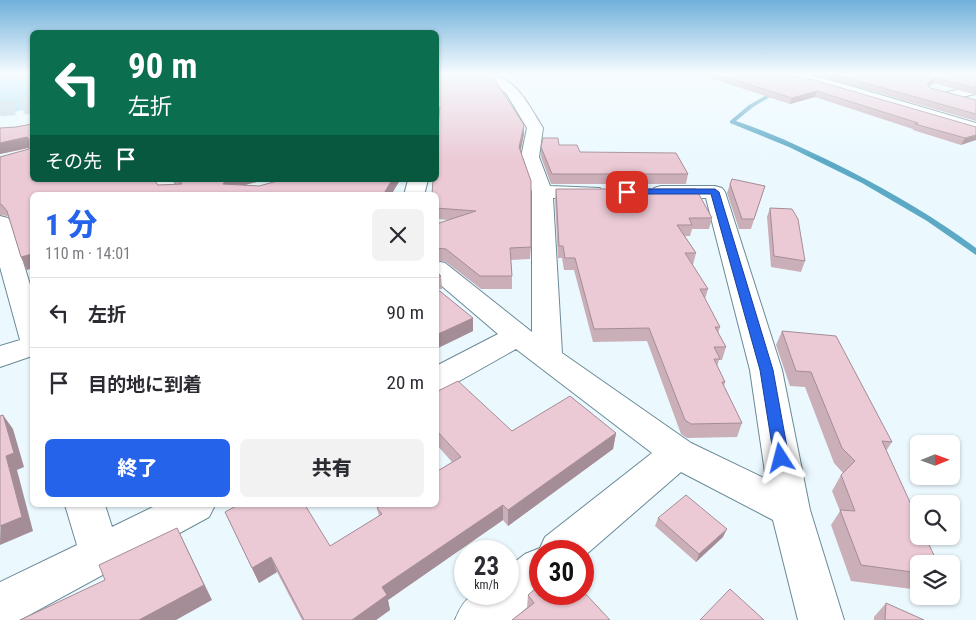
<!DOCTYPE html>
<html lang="ja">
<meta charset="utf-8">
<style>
:root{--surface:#fff;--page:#f2f2f3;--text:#2b2b33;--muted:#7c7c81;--line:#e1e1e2;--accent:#2563eb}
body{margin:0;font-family:"Roboto Condensed","Noto Sans JP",sans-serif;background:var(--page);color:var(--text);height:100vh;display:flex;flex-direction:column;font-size:19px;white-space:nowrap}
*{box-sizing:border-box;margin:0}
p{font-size:16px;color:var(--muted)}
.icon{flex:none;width:28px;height:28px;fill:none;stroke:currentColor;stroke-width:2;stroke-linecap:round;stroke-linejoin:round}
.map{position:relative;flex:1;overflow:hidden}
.sheet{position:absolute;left:30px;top:192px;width:409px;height:315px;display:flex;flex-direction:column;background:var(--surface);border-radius:8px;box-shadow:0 1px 4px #0004}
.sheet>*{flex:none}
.banner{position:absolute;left:30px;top:30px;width:409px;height:152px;border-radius:8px;box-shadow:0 1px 4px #0004;background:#0b6e4f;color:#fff;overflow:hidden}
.needle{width:32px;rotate:89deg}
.buttons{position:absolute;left:910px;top:435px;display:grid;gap:10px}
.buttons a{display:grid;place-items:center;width:50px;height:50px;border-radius:8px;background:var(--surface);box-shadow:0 1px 4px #0004;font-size:25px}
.speed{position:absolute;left:454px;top:540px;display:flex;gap:10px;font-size:25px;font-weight:700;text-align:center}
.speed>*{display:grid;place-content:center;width:65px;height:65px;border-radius:50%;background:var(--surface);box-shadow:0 1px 4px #0004;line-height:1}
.speed small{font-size:12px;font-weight:400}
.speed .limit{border:8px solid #d22;background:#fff;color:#111}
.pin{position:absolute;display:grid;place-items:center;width:42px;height:42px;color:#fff;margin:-21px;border-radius:10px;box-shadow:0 2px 8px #0006}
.me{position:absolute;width:55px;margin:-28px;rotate:351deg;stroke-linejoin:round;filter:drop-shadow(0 0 4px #0008)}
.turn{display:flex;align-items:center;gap:18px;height:105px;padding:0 15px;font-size:22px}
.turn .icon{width:65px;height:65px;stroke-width:2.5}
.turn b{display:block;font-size:35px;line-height:42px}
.then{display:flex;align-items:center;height:48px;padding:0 15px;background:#0003;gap:10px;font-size:19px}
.round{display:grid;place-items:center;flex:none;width:52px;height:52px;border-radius:8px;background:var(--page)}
.overview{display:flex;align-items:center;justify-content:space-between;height:85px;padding:0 15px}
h1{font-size:30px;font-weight:800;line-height:38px;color:var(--accent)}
.button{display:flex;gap:10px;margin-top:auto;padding:10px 15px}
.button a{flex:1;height:58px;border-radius:8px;background:var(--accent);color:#fff;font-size:20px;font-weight:800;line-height:58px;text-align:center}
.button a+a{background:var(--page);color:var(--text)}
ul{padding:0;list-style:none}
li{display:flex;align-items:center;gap:15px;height:70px;padding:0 15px;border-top:1px solid var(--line)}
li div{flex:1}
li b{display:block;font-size:19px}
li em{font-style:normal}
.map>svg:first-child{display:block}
.green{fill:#b4e1f3}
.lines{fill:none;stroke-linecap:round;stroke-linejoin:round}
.stream{fill:#5ca9c5;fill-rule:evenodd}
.minor-tunnel{stroke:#cad8de;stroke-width:15;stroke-dasharray:15 8;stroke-linecap:butt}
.minor-casing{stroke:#6a8a96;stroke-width:2}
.minor{fill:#fff;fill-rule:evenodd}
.wall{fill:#caaeb8}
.shaded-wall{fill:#a48d96}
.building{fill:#ebcad6;stroke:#a48d96}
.route{fill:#2563eb;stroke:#184099}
</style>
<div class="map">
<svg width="976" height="620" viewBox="0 0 976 620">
<rect width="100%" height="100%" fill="#ebf9ff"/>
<path class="green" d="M 0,73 L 32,73 L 32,108 L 0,115 Z"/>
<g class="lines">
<path class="stream" d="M 777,89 L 782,90 L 753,107 L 736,121 C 775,134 812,152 848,170 C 893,193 936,218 976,248 L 976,255 L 927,221 L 862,183 L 789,147 L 730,123 L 730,121 L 749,105 Z"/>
<path class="minor-tunnel" d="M 0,109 L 32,106"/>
<g class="minor-casing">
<path id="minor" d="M 473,73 C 515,73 523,96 543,128 L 539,157 L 550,186 L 600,188 L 603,192 L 600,196 L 553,198 L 562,353 L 691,443 L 766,479 L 750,370 L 706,198 L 661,198 L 654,196 L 651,192 L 654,188 L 661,186 L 715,186 L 722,188 L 725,192 L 782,370 L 810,510 L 844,620 L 798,620 L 773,520 L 681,472 L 582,558 L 582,551 L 540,551 L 540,594 L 542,594 L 513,620 L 455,620 C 468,588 477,594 508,594 L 508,567 L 525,554 L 540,548 L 545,537 L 652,453 L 516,349 L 447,388 L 436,391 L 436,366 L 498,334 L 436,281 L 436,261 L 445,263 L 532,332 L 532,192 L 521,157 L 527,128 L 506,93 Z
M 774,73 L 802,73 L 816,76 L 976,123 L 976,133 L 813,84 L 775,76 Z
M 976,86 L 976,94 L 952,99 L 945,95 L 947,92 Z
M 152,180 L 172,180 L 184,195 L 163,195 Z
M 408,180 L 428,180 L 424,195 L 404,195 Z
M 0,216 L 8,218 L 11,223 L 32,291 L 32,356 L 0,367 L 0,346 L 20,340 L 0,267 Z
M 65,505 L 105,505 L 112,527 L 157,505 L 215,505 L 209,517 L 20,620 L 0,620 L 0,582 L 77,545 Z"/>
</g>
<use href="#minor" class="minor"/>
</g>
<path class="wall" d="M 436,73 L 524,125 L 524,134 L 521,150 L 531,247 L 530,259 L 511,260 L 512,276 L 512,289 L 481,289 L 446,262 L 436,260 L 436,224 L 449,220 L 436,219 L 439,118 L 436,122 Z
M 694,73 L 780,73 L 976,127 L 961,145 L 913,130 L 913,129 L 815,97 L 790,104 Z
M 809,73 L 972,73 L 976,74 L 976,95 L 934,83 L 929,86 L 930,88 L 976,100 L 976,121 Z
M 32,124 L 32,180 L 154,180 L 158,185 L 177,184 L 174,180 L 264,180 L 245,185 L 259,186 L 281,180 L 400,180 L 391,195 L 32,195 L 32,276 L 32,268 L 27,270 L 21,257 L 8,216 L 0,215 L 0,157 L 29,149 L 29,148 L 0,154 L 0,128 L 16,127 Z
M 559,145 L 580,152 L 688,174 L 686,184 L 551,184 L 541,157 L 541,147 Z
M 730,184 L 765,186 L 751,229 L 739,229 L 727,193 Z
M 556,189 L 712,218 L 709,229 L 692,229 L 690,236 L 685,236 L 696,253 L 693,265 L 692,265 L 708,289 L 705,299 L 720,327 L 718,333 L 726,347 L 722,360 L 719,360 L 717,366 L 725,382 L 724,386 L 742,423 L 737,437 L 687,438 L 681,434 L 647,341 L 593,342 L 574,270 L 564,270 L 562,258 L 558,258 L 555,200 Z
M 770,208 L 805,261 L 801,272 L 771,267 L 767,217 Z
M 436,271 L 441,276 L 442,289 L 437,289 L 473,318 L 473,331 L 436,349 Z
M 782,331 L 892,442 L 886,451 L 919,564 L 919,590 L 851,581 L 831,525 L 840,511 L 832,491 L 841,475 L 843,473 L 834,463 L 805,387 L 790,386 L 776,345 Z
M 436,392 L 512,431 L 616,433 L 613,449 L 508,526 L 503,520 L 388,600 L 390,610 L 376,620 L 302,620 L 277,572 L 259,583 L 225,512 L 330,546 L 379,516 L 377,508 L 452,462 L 436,444 Z
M 658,518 L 723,537 L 696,562 L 655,526 Z
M 528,595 L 610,620 L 527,608 Z
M 886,603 L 924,620 L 874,620 L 874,617 Z"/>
<path class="shaded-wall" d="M 936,78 L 934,83 L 924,89 L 927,83 Z
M 817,91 L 815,97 L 790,104 L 792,98 Z
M 440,107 L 440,116 L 436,122 L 436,112 Z
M 524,125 L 524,134 L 519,157 L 519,147 Z
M 976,135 L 976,140 L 961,145 L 965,138 Z
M 27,137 L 32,147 L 0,154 L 0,143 Z
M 226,180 L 264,180 L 230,189 L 223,184 Z
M 392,180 L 400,180 L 391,195 L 383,195 Z
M 32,254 L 32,268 L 27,270 L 21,257 Z
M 473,318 L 473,331 L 436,349 L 436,335 Z
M 3,415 L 13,429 L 24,467 L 17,470 L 33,531 L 0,545 Z
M 616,433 L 613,449 L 508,526 L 508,510 Z
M 503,505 L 503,520 L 388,600 L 390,610 L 376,620 L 352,620 L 382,587 Z
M 177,528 L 212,600 L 176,620 L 139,620 Z
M 727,529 L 723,537 L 696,562 L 699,554 Z
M 271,557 L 277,572 L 259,583 L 252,568 Z"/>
<path class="building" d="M 436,73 L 484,73 L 495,80 L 524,125 L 519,147 L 531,181 L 531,247 L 510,248 L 512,276 L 480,276 L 446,249 L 436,248 L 436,224 L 476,211 L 436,208 L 436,195 L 432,195 L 433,180 L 436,180 L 436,144 L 440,107 L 436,112 Z
M 713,73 L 780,73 L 814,80 L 976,127 L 976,135 L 965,138 L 915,124 L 918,123 L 817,91 L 792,98 Z
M 830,73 L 972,73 L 976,74 L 976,88 L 936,78 L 927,83 L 930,88 L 976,100 L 976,114 Z
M 32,124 L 32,180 L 154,180 L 158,185 L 182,184 L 179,180 L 226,180 L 223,184 L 259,186 L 281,180 L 392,180 L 383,195 L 32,195 L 32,276 L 32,254 L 21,257 L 7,211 L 2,205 L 0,204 L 0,157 L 29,149 L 29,139 L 27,137 L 0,143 L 0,128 L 16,127 Z
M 543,138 L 558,138 L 559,145 L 577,145 L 580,152 L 676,153 L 688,174 L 552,174 L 541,147 Z
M 732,179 L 765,186 L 754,219 L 742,219 L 730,184 Z
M 556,189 L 696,189 L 712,218 L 689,218 L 692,225 L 677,225 L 696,253 L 685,253 L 708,289 L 700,289 L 720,327 L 715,327 L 726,347 L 714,347 L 720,359 L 714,359 L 725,382 L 722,382 L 742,423 L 691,424 L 685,420 L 649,328 L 594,329 L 575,258 L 565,258 L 563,246 L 559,246 Z
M 770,208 L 792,209 L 798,219 L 805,261 L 774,256 Z
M 436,271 L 441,276 L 436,276 Z
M 436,288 L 473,318 L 436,335 Z
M 782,331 L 836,336 L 892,442 L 882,441 L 919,522 L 919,536 L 925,536 L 938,564 L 919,564 L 919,573 L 861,565 L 840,510 L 855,511 L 841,475 L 855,461 L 842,448 L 811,372 L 796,371 Z
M 458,381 L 512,431 L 570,396 L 616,433 L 508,510 L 503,505 L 382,587 L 387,595 L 352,620 L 304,620 L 271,557 L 252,568 L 225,512 L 238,505 L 305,505 L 330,546 L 382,514 L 377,508 L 382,505 L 436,505 L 436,472 L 461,457 L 436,430 L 436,392 Z
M 3,415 L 14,453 L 6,456 L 22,517 L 0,526 L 0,416 Z
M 686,495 L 727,529 L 699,554 L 658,518 Z
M 177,528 L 204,585 L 139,620 L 20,620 L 105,580 L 99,565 Z
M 540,585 L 540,594 L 582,594 L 582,590 L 610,620 L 512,620 L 534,603 L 528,595 Z
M 730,589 L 764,620 L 700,620 Z
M 886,603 L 924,620 L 885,620 Z"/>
<linearGradient id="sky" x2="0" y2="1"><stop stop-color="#70b0da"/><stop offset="0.46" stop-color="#f6fcff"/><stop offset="1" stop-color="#f6fcff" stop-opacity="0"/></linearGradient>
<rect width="976" height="160" fill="url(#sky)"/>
<path class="route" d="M 627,189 L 715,189 L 719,192 L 773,370 L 789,458 L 786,462 L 781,464 L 776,462 L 774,458 L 760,370 L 711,194 L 624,194 L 623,192 Z"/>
</svg>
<div class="buttons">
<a><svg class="needle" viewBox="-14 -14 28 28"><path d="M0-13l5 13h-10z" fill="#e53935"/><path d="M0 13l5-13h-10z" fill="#7c7c81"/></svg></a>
<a><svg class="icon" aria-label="search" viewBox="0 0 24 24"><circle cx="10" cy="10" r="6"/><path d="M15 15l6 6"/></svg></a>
<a><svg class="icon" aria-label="layers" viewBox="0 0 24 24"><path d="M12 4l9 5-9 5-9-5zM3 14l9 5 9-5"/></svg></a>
</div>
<div class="speed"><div>23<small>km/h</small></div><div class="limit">30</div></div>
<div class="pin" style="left:627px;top:192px;background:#d93025"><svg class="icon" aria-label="arrive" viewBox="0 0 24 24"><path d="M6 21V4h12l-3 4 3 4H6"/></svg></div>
<svg class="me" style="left:781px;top:458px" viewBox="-20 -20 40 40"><path d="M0-17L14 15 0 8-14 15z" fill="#2563eb" stroke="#fff" stroke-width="4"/></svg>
<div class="banner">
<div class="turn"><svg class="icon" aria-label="left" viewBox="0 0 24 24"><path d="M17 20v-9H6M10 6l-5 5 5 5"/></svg><div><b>90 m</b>左折</div></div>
<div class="then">その先<svg class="icon" aria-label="arrive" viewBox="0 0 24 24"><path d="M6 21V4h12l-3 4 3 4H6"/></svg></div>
</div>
<section class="sheet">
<div class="overview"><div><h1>1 分</h1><p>110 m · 14:01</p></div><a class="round"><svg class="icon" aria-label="close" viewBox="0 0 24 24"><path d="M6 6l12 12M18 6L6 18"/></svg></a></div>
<ul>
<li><svg class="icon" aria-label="left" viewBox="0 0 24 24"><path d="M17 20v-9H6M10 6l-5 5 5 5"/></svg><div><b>左折</b></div><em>90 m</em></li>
<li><svg class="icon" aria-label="arrive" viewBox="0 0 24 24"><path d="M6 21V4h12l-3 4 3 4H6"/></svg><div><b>目的地に到着</b></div><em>20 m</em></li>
</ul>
<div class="button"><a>終了</a><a>共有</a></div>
</section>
</div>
